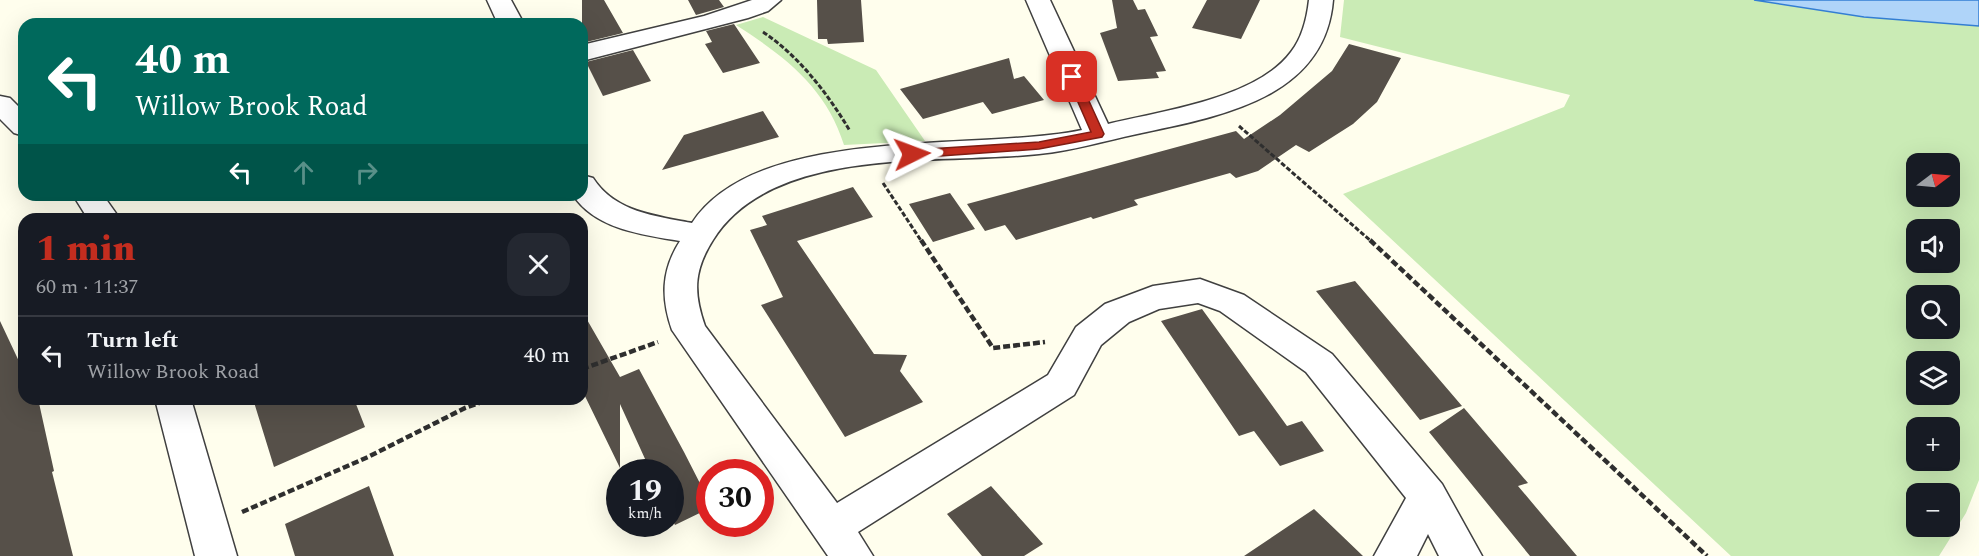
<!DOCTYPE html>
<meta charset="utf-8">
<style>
:root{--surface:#171b24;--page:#242831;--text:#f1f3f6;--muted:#9ea1a6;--line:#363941;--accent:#c32d1f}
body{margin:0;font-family:Spectral,serif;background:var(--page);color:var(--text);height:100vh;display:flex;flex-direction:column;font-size:22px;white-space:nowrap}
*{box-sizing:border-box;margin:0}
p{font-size:20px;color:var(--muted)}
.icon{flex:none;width:33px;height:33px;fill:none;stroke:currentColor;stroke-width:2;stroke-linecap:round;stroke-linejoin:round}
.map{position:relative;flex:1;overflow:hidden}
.details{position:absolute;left:18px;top:213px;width:570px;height:192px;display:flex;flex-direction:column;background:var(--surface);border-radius:18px;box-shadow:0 6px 24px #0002}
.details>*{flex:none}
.hud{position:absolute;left:18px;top:18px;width:570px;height:183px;border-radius:18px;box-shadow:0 6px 24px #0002;background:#00695c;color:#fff;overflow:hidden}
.needle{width:39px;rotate:74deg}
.fabs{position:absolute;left:1906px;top:153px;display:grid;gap:12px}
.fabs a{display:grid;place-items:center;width:54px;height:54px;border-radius:12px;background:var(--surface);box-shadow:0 6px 24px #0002;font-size:30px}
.speed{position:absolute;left:606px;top:459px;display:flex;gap:12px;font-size:30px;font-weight:700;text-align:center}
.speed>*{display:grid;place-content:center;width:78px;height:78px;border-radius:50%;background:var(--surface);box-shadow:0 6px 24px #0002;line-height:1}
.speed small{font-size:15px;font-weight:400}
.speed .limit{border:9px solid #d22;background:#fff;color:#111}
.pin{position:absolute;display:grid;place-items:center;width:51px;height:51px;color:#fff;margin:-26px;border-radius:12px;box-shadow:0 3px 9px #0006}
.me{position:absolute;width:66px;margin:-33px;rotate:87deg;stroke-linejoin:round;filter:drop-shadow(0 0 4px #0008)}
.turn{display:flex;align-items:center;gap:21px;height:126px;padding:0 18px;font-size:27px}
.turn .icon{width:78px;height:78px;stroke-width:2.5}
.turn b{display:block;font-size:42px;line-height:51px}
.lanes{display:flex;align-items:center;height:57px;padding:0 18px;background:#0003;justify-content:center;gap:30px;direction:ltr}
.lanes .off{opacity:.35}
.round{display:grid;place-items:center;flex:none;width:63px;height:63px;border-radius:18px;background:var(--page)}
.summary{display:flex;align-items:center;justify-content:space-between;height:102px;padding:0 18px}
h1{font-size:36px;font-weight:800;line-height:45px;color:var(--accent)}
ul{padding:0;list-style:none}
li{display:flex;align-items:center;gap:18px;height:78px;padding:0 18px;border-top:2px solid var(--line)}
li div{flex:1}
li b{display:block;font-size:22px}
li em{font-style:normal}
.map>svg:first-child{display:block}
.green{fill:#caebb5;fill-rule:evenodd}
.water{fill:#afd4f9;stroke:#337ed3;stroke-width:1.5}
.building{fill:#565049}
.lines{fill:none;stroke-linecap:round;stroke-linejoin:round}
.minor-casing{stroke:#404040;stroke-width:3}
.tertiary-casing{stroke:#404040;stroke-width:3}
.path-far1{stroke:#2f2f2f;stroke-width:3;stroke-dasharray:5 2;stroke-linecap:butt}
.path{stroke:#2f2f2f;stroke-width:4.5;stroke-dasharray:7 3;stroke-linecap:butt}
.minor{fill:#fff;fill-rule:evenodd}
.tertiary{fill:#fff;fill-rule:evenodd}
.route{fill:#c32d1f;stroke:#7f1d14;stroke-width:1.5}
</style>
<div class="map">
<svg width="1979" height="556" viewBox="0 0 1979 556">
<rect width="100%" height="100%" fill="#fffeed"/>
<path class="green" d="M 1344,0 L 1754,0 L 1864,17 L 1979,26 L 1979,480 L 1966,513 L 1939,556 L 1731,556 L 1343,194 L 1564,107 L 1570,95 L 1340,37 ZM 1917,164 L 1950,164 L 1950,196 L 1917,196 ZM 1917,230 L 1950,230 L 1950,262 L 1917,262 ZM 1917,296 L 1950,296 L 1950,328 L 1917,328 ZM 1917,362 L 1950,362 L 1950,394 L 1917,394 ZM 1917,428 L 1950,428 L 1950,460 L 1917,460 ZM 1917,494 L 1950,494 L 1950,526 L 1917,526 Z
M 763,17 L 876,70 L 925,141 L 844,145 C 826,87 784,56 736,25 Z"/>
<path class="water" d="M 1754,0 L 1979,0 L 1979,26 L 1864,17 Z"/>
<path class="building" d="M 582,0 L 604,0 L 623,33 L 582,43 Z
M 688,0 L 719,0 L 724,7 L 696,15 Z
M 817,0 L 861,0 L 864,42 L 828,44 L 827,39 L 818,39 Z
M 1112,0 L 1133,0 L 1138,10 L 1145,9 L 1158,36 L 1150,37 L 1166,71 L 1156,72 L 1159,78 L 1118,81 L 1100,33 L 1117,28 Z
M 1207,0 L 1260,0 L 1241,39 L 1192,28 Z
M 734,24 L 760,63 L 723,73 L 705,44 L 712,42 L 706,31 Z
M 1349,44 L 1401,58 L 1377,102 L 1353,124 L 1309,152 L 1296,145 L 1258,171 L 1236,178 L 1230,173 L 1134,200 L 1138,205 L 1093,219 L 1091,217 L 1016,240 L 1005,225 L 985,231 L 967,204 L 1236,131 L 1244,139 L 1280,115 L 1332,71 Z
M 633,50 L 651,81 L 603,96 L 586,62 Z
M 1009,58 L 1014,79 L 1024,76 L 1044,100 L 992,114 L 983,102 L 923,119 L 900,89 Z
M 763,111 L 779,137 L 662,170 L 684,135 Z
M 853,187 L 873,217 L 797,241 L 874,354 L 907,355 L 900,371 L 923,402 L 845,437 L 761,305 L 783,297 L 750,230 L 767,225 L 762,216 Z
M 950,193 L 975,229 L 933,242 L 909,204 Z
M 1355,281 L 1462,406 L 1420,420 L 1316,291 Z
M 1202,309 L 1287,426 L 1302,421 L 1324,451 L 1280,466 L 1254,431 L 1239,436 L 1161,321 Z
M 582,311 L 620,377 L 639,369 L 684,452 L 710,503 L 710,508 L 675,525 L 670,515 L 670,472 L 651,472 L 620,404 L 620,468 L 582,390 Z
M 0,321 L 24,372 L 24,399 L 37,399 L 39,403 L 54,471 L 52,472 L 73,556 L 0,556 Z
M 253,399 L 354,399 L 365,427 L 274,467 Z
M 1464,408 L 1528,483 L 1518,486 L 1577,556 L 1530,556 L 1429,432 Z
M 369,486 L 394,556 L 295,556 L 285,524 Z
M 991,486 L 1043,544 L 1024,556 L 982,556 L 947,514 Z
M 1314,509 L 1363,556 L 1244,556 Z"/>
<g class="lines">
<g class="minor-casing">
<path id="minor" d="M 487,0 L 511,0 L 524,24 L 498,24 Z
M 752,0 L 781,0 L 768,11 L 748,18 L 582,61 L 582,45 L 704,16 Z
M 1026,0 L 1050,0 L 1108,124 C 1161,111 1256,99 1291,52 C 1302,38 1307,18 1309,0 L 1333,0 C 1325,100 1216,117 1137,134 C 1104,141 1072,151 1039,154 C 942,165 773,144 713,240 C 694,270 693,292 705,326 L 837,503 L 1048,375 L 1076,327 L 1105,304 L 1153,286 L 1200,279 L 1244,295 L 1332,354 L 1442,484 L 1482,556 L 1439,556 L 1428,534 L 1417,556 L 1374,556 L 1406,498 L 1306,372 L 1220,311 L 1198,303 L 1159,309 L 1129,322 L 1101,345 L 1074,395 L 858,532 L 873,556 L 828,556 L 672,330 C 661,298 661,271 680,241 C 643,235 595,229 573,195 L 582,195 L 582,175 L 593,178 C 615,212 655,216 692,223 C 758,123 976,152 1082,130 Z"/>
</g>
<g class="tertiary-casing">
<path id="tertiary" d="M 0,96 L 10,98 L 24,112 L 24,136 L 14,133 L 0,119 Z
M 73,195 L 103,195 L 120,219 L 88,219 Z
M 155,399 L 191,399 L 237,556 L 195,556 Z"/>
</g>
<path class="path-far1" d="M 763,32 C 799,56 828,94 850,131
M 1239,126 L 1372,242
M 883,183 L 922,242"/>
<path class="path" d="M 921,240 L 993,348 L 1045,342
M 1370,240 L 1707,556
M 582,369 L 658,342
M 242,512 L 368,457 L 465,408 L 491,399"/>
<use href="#minor" class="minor"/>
<use href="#tertiary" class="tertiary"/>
</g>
<path class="route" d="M 1069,74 L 1078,77 L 1104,134 L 1102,137 L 1039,149 L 912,158 L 906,154 L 912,150 L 1039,142 L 1091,132 L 1067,77 Z"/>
</svg>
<div class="fabs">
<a><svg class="needle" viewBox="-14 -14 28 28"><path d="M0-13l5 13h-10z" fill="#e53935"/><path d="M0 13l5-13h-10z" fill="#9ea1a6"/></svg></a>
<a><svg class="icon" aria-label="sound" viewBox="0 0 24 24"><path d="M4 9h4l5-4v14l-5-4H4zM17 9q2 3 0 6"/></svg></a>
<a><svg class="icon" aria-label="search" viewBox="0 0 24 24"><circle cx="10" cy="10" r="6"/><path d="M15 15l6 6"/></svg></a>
<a><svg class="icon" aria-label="layers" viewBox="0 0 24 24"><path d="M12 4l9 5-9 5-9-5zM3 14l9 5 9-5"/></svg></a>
<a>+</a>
<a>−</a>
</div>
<div class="speed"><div>19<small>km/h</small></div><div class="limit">30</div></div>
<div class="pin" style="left:1072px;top:77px;background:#d93025"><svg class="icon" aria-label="arrive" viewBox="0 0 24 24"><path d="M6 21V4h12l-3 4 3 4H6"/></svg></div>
<svg class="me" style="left:912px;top:154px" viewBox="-20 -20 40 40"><path d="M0-17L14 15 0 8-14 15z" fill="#c32d1f" stroke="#fff" stroke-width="4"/></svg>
<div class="hud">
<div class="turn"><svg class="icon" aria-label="left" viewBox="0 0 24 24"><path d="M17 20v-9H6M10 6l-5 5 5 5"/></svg><div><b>40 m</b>Willow Brook Road</div></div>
<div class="lanes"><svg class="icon" aria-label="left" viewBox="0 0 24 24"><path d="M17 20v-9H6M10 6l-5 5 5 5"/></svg><svg class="icon off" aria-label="ahead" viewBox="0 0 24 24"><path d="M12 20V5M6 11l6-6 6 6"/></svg><svg class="icon off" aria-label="right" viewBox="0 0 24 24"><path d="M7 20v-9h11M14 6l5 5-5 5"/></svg></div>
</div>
<section class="details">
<div class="summary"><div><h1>1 min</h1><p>60 m · 11:37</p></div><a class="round"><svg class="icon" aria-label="close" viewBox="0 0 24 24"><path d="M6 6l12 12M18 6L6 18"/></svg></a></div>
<ul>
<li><svg class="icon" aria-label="left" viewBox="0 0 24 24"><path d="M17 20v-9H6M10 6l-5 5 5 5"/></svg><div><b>Turn left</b><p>Willow Brook Road</p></div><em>40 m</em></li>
</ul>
</section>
</div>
